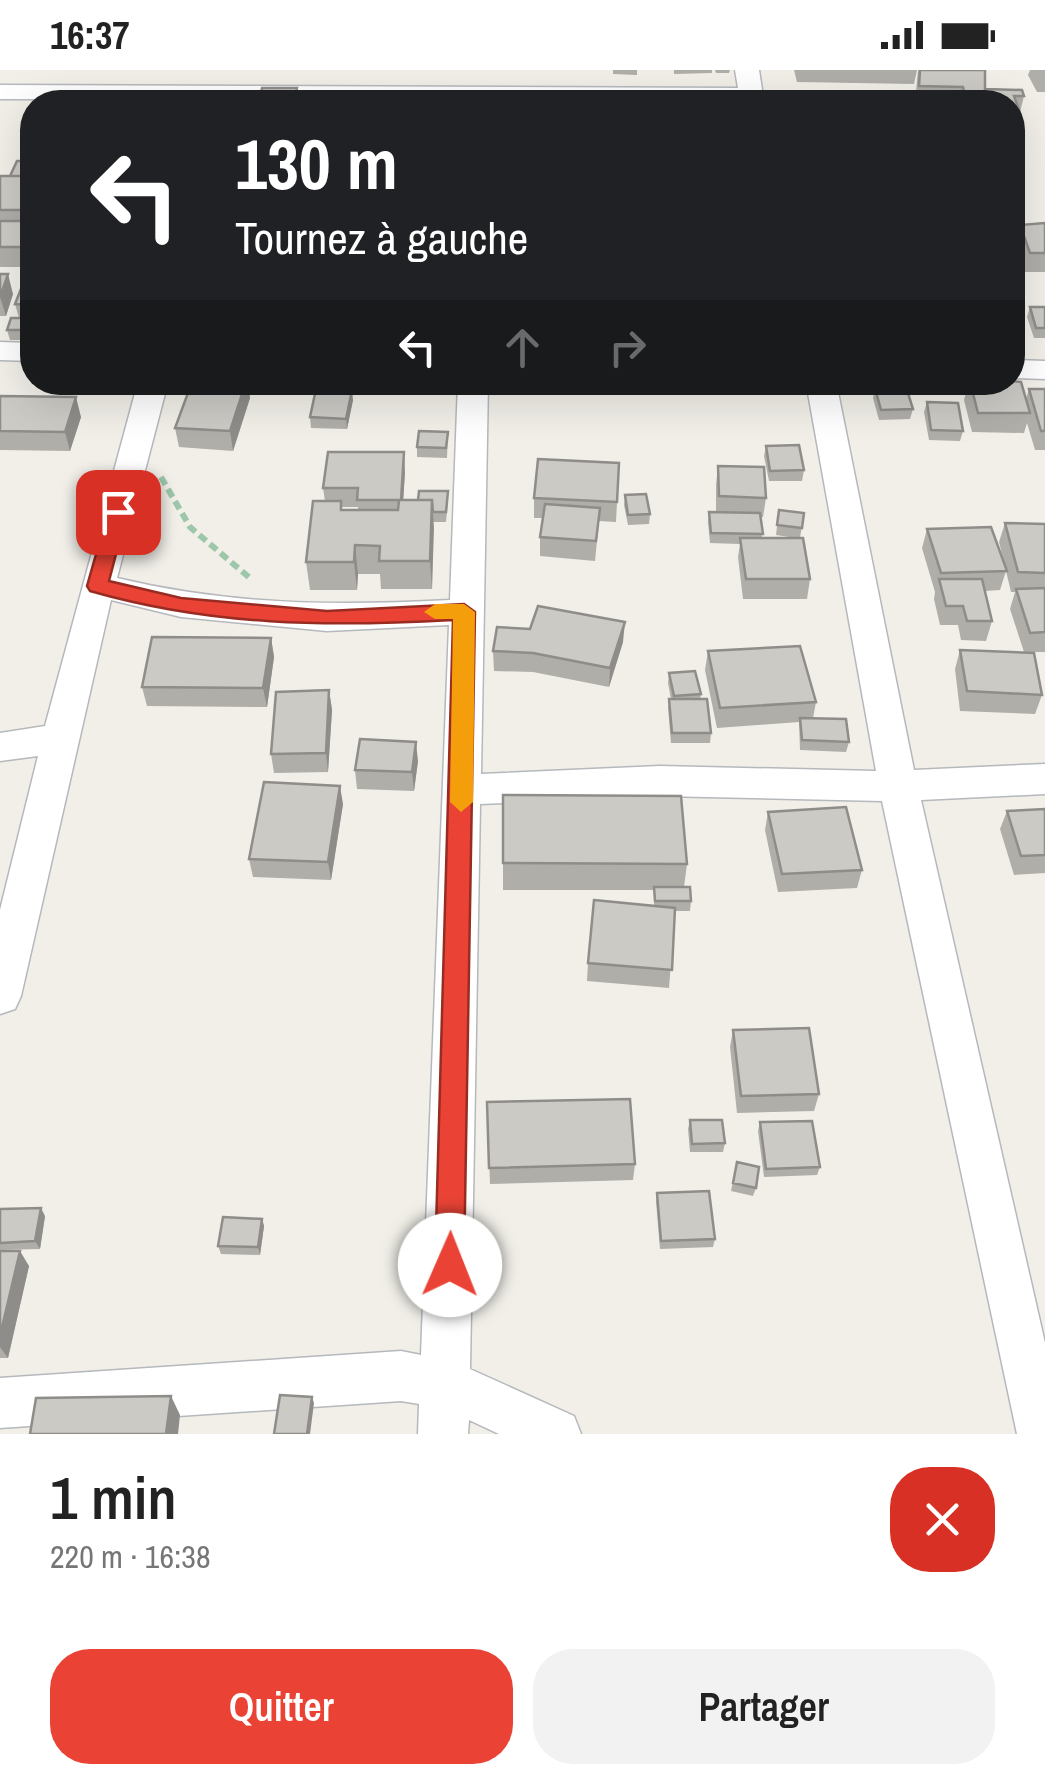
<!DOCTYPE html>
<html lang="fr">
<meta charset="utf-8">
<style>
:root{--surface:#fff;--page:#f2f2f2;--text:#222;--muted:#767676;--accent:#ea4335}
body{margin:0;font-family:"Archivo Narrow",sans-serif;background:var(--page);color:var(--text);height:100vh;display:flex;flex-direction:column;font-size:38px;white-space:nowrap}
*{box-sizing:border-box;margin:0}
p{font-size:32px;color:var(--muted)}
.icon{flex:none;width:55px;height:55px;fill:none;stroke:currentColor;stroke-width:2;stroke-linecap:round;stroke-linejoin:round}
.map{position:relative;height:1364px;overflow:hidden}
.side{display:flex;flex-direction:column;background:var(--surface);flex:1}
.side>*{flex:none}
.banner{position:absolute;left:20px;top:20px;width:1005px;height:305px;border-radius:40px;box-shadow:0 10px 40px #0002;background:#202124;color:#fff;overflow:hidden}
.pin{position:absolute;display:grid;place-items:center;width:85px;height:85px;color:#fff;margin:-42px;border-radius:20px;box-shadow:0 5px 15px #0006}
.me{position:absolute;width:110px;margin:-55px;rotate:1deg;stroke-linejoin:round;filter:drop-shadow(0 0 8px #0008)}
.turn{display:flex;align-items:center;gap:35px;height:210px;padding:0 50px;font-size:45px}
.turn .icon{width:130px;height:130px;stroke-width:2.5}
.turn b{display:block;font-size:70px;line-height:85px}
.lanes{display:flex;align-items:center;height:95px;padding:0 50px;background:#0003;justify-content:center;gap:50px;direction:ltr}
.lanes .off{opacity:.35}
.round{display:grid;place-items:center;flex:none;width:105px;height:105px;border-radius:40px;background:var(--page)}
.head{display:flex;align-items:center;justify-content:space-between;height:170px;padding:0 50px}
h1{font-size:60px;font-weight:600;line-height:75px}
.primary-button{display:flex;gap:20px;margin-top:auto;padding:20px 50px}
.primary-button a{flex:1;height:115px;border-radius:40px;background:var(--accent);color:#fff;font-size:40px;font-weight:600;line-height:115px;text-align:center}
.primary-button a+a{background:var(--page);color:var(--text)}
.status{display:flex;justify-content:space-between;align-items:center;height:70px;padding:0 50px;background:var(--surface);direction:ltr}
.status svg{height:28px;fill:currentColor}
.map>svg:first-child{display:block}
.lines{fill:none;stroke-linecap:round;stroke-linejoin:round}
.minor-casing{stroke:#b5b8bc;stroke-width:3}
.path{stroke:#9cc7a9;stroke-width:6;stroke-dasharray:9 5;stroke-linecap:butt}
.minor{fill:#fff;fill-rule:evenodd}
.wall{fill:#afaea9;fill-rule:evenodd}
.shaded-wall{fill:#8f8d8a}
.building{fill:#cccac5;stroke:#8f8d8a;stroke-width:2.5}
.route{fill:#ea4335;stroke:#982c22;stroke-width:2.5}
.slow{fill:#f59e0b}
</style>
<div class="status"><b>16:37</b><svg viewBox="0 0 49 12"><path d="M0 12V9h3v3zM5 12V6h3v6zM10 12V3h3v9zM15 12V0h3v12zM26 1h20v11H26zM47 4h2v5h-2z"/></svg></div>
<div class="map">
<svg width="1045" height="1364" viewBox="0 0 1045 1364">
<rect width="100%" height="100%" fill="#f1efe8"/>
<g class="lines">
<g class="minor-casing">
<path id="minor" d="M 735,0 L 759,0 L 763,26 L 760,31 L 0,29 L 0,15 L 738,18 Z
M 0,272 L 32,273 L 32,291 L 0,290 Z
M 1012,290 L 1045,291 L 1045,309 L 1012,308 Z
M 138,312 L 168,312 L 117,508 C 231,535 333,536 450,530 L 458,312 L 488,312 L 481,704 L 660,696 L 876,701 L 806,312 L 836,312 L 914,700 L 1045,694 L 1045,724 L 921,730 L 1045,1273 L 1045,1364 L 1017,1364 L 882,731 L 660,726 L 480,734 L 470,1299 L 574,1346 L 581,1364 L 499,1364 L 469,1350 L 468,1364 L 418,1364 L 419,1334 L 401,1331 L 0,1358 L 0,1308 L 401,1281 L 421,1285 L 449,555 L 327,561 L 181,547 L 111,530 L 21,926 L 15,939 L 0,944 L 0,840 L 38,686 L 0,691 L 0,663 L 45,656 Z"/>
</g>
<path class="path" d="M 161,407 L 190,457 L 251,509"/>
<use href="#minor" class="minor"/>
</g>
<path class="wall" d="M 613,0 L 637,0 L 637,5 L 613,4 Z
M 674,0 L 712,0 L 712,3 L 674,4 Z
M 715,0 L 730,0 L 729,3 L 716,3 Z
M 794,0 L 917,0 L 914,14 L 797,12 Z
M 918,0 L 985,0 L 985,19 L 1024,26 L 1015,62 L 1012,62 L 1012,32 L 915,32 Z
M 1030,0 L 1045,0 L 1045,22 L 1037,22 L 1028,5 Z
M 32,91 L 26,197 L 0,197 L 0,203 L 0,106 L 10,106 Z
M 1045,153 L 1045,202 L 1025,202 L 1018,181 L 1015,191 L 1012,192 L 1012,156 L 1017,164 L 1020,155 Z
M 0,204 L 13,224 L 6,246 L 0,246 Z
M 32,206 L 32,270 L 10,270 L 7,260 L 19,248 L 15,234 Z
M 1030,237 L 1045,237 L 1045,268 L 1034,268 L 1027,247 Z
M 192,312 L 248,312 L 250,328 L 233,381 L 179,377 L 175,358 Z
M 969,312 L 1012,312 L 1026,329 L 1029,319 L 1045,319 L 1045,380 L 1035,380 L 1027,353 L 1024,363 L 972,362 L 964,330 Z
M 875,318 L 913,339 L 910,349 L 879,350 L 873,328 Z
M 0,326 L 81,347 L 70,381 L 0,380 Z
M 353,330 L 347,359 L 311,358 L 310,347 Z
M 927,332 L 963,361 L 960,371 L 929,370 L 924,342 Z
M 448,362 L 447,388 L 417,387 L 417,377 Z
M 766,376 L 804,400 L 802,411 L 769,411 L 764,386 Z
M 619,393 L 616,452 L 599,451 L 595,491 L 540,486 L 540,467 L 543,448 L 534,448 L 534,428 Z
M 718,396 L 766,428 L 763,447 L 761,447 L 762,468 L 796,468 L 776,465 L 779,440 L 804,443 L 800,468 L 810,509 L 807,529 L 743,529 L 738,487 L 740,474 L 710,473 L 708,452 L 709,442 L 716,442 L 716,415 Z
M 405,402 L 403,430 L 448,431 L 446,452 L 433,452 L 432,519 L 381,519 L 380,504 L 358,504 L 357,520 L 310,520 L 306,492 L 325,431 L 323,418 ZM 342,437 L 358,437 L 358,440 L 342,440 Z
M 625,425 L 650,444 L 649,454 L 628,455 L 624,435 Z
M 1005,453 L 1045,454 L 1045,582 L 1024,582 L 1010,539 L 1015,522 L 1011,522 L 1006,501 L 1000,520 L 985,521 L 992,551 L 986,571 L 961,570 L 958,555 L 940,555 L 934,529 L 935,522 L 922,478 L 927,459 L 1006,499 L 999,472 Z
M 530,559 L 623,572 L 609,617 L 533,602 L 494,601 L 493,581 Z
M 271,568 L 274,587 L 267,637 L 147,636 L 142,617 Z
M 960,580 L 1042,625 L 1035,644 L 960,641 L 955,599 Z
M 708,581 L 816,632 L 813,648 L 849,672 L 846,682 L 800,680 L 799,652 L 717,658 L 705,600 Z
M 669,603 L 701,624 L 700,629 L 711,663 L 710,673 L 671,673 L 668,638 L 669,629 L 671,629 L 668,613 Z
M 329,620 L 332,640 L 328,702 L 274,703 L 271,684 Z
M 418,691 L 414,721 L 357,719 L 355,700 Z
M 343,734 L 331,810 L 253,807 L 249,789 Z
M 1045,739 L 1045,803 L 1014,805 L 1000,759 L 1007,741 Z
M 768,742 L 862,800 L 857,818 L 778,822 L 765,760 Z
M 503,793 L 687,794 L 684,817 L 691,831 L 690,841 L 675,841 L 669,918 L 587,911 L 588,893 L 654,836 L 654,820 L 503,820 Z
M 733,960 L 819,1024 L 814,1041 L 737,1043 L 730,977 Z
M 487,1032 L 635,1094 L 633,1110 L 490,1114 Z
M 690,1050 L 725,1073 L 723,1082 L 690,1082 L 688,1059 Z
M 760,1052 L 820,1097 L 817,1105 L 764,1107 L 758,1061 Z
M 737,1092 L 756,1118 L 753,1126 L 731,1121 Z
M 657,1123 L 715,1169 L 713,1177 L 660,1179 L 656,1131 Z
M 0,1139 L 45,1146 L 40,1179 L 0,1180 Z
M 262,1149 L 264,1156 L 260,1185 L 221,1184 L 218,1176 Z
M 0,1181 L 29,1196 L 8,1288 L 0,1288 Z"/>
<path class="shaded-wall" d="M 32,122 L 32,178 L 26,197 L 21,177 L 29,154 L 26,140 Z
M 8,204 L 13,224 L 6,246 L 0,227 Z
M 246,312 L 248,312 L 250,328 L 233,381 L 230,361 Z
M 352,320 L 353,330 L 347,359 L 346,349 Z
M 76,327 L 81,347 L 70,381 L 65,362 Z
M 404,382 L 405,402 L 402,450 L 401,430 Z
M 432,430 L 434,458 L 432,519 L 430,491 Z
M 355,475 L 358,504 L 357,520 L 354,492 Z
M 625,552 L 623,572 L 609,617 L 610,598 Z
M 271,568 L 274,587 L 267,637 L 263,618 Z
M 329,620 L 332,640 L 328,702 L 326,683 Z
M 416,672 L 418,691 L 414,721 L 412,702 Z
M 340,716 L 343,734 L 331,810 L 328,792 Z
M 41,1138 L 45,1146 L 40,1179 L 35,1171 Z
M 262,1149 L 264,1156 L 260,1185 L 258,1177 Z
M 20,1181 L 29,1196 L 8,1288 L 0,1277 L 0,1266 Z
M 171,1326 L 180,1345 L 178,1364 L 166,1364 Z
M 312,1327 L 314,1333 L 310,1364 L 307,1364 Z"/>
<path class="building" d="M 920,0 L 985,0 L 985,19 L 1022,20 L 1024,26 L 1014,26 L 1020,43 L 1012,43 L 1012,32 L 966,32 L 963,17 L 919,16 Z
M 262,18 L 297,18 L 295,28 L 335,28 L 334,32 L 259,32 Z
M 465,23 L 465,31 L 472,31 L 472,32 L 406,32 L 406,24 Z
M 714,23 L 742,23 L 743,32 L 716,32 Z
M 663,28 L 699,29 L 700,32 L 663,32 Z
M 624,31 L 706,32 L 624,32 Z
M 17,91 L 32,91 L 32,106 L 10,106 Z
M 0,106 L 32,106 L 32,122 L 26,140 L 0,140 Z
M 0,151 L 30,151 L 21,177 L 0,177 Z
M 1045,153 L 1045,183 L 1030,183 L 1020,155 Z
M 1012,156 L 1014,156 L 1020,172 L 1012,172 Z
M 0,204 L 8,204 L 0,227 Z
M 26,206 L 32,206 L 32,235 L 15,234 Z
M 1030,237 L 1045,237 L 1045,258 L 1036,258 Z
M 11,248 L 32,248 L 32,260 L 7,260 Z
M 1012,311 L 1021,312 L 1030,343 L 978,343 L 970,312 Z
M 192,312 L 246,312 L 230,361 L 175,358 Z
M 906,317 L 913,339 L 881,340 L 875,318 Z
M 316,319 L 352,320 L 346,349 L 310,347 Z
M 1029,319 L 1045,319 L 1045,361 L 1041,361 Z
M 0,326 L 76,327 L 65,362 L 0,361 Z
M 927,332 L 958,333 L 963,361 L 931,360 Z
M 419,361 L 448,362 L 446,378 L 417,377 Z
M 799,375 L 804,400 L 770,401 L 766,376 Z
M 328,382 L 404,382 L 401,430 L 357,430 L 358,418 L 323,418 Z
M 538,389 L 619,393 L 617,432 L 534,428 Z
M 718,396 L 764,397 L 766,428 L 719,426 Z
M 419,421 L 448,421 L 446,442 L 433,442 L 432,430 L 418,430 Z
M 646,424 L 650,444 L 628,445 L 625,425 Z
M 399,430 L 432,430 L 430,491 L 379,491 L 380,476 L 355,475 L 354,492 L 306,492 L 313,431 L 341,431 L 341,440 L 398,440 Z
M 545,434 L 600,438 L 596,471 L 540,467 Z
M 779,440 L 804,443 L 802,458 L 777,455 Z
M 709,442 L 760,443 L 763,464 L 711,463 Z
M 1005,453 L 1045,454 L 1045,503 L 1018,502 Z
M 991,457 L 1007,501 L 941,503 L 927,459 Z
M 740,468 L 803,468 L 810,509 L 746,509 Z
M 939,509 L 982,509 L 992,551 L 967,551 L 963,536 L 946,536 Z
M 1045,518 L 1045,562 L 1030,563 L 1016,519 Z
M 538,536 L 625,552 L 610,598 L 533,583 L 493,581 L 497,557 L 530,559 Z
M 152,567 L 271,568 L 263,618 L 142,617 Z
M 800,576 L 816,632 L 720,638 L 708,581 Z
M 960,580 L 1034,583 L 1042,625 L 967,621 Z
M 695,601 L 701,624 L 674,626 L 669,603 Z
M 329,620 L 326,683 L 271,684 L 276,622 Z
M 669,629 L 707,629 L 711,663 L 672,663 Z
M 800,648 L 846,649 L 849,672 L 802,670 Z
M 360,669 L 416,672 L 412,702 L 355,700 Z
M 264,712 L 340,716 L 328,792 L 249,789 Z
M 503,725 L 681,726 L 687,794 L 503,793 Z
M 846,737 L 862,800 L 782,804 L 768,742 Z
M 1045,739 L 1045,785 L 1021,786 L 1007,741 Z
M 654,817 L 690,817 L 691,831 L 655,831 Z
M 594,830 L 675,838 L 672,900 L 588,893 Z
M 809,958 L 819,1024 L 741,1026 L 733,960 Z
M 630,1029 L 635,1094 L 489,1098 L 487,1032 Z
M 690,1050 L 722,1050 L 725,1073 L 692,1074 Z
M 812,1051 L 820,1097 L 766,1099 L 760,1052 Z
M 737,1092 L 759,1097 L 756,1118 L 733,1113 Z
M 709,1121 L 715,1169 L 661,1171 L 657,1123 Z
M 41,1138 L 35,1171 L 0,1173 L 0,1139 Z
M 223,1147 L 262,1149 L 258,1177 L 218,1176 Z
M 0,1181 L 20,1181 L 0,1266 Z
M 280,1325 L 312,1327 L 307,1364 L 274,1364 Z
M 171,1326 L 166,1364 L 30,1364 L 36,1328 Z"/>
<path class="route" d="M 118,435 L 127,442 L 109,511 L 181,528 L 327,541 L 464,534 L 475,542 L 464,1195 L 460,1205 L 450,1209 L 439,1205 L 435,1195 L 453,550 C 327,557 212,556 90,521 L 87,516 L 108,442 Z"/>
<path class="slow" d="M 464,534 L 475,542 L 473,732 L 461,742 L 450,732 L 453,549 L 435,549 L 424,542 L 435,534 Z"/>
</svg>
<div class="pin" style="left:118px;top:442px;background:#d93025"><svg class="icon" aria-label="arrive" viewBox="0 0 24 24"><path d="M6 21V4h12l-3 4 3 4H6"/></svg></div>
<svg class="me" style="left:450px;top:1195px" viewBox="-20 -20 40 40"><circle r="19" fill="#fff"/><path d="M0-13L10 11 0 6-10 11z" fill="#ea4335"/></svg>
<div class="banner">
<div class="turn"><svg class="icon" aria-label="left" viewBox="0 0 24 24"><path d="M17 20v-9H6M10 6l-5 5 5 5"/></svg><div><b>130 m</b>Tournez à gauche</div></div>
<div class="lanes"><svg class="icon" aria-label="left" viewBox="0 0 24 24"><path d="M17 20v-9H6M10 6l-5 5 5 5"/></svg><svg class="icon off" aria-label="ahead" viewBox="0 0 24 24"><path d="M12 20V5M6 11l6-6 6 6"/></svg><svg class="icon off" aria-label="right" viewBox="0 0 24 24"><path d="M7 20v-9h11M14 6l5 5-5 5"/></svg></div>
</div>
</div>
<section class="side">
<div class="head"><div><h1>1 min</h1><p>220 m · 16:38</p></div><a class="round" style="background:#d93025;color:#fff"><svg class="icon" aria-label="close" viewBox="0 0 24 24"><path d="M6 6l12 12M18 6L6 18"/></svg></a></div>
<div class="primary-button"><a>Quitter</a><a>Partager</a></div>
</section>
